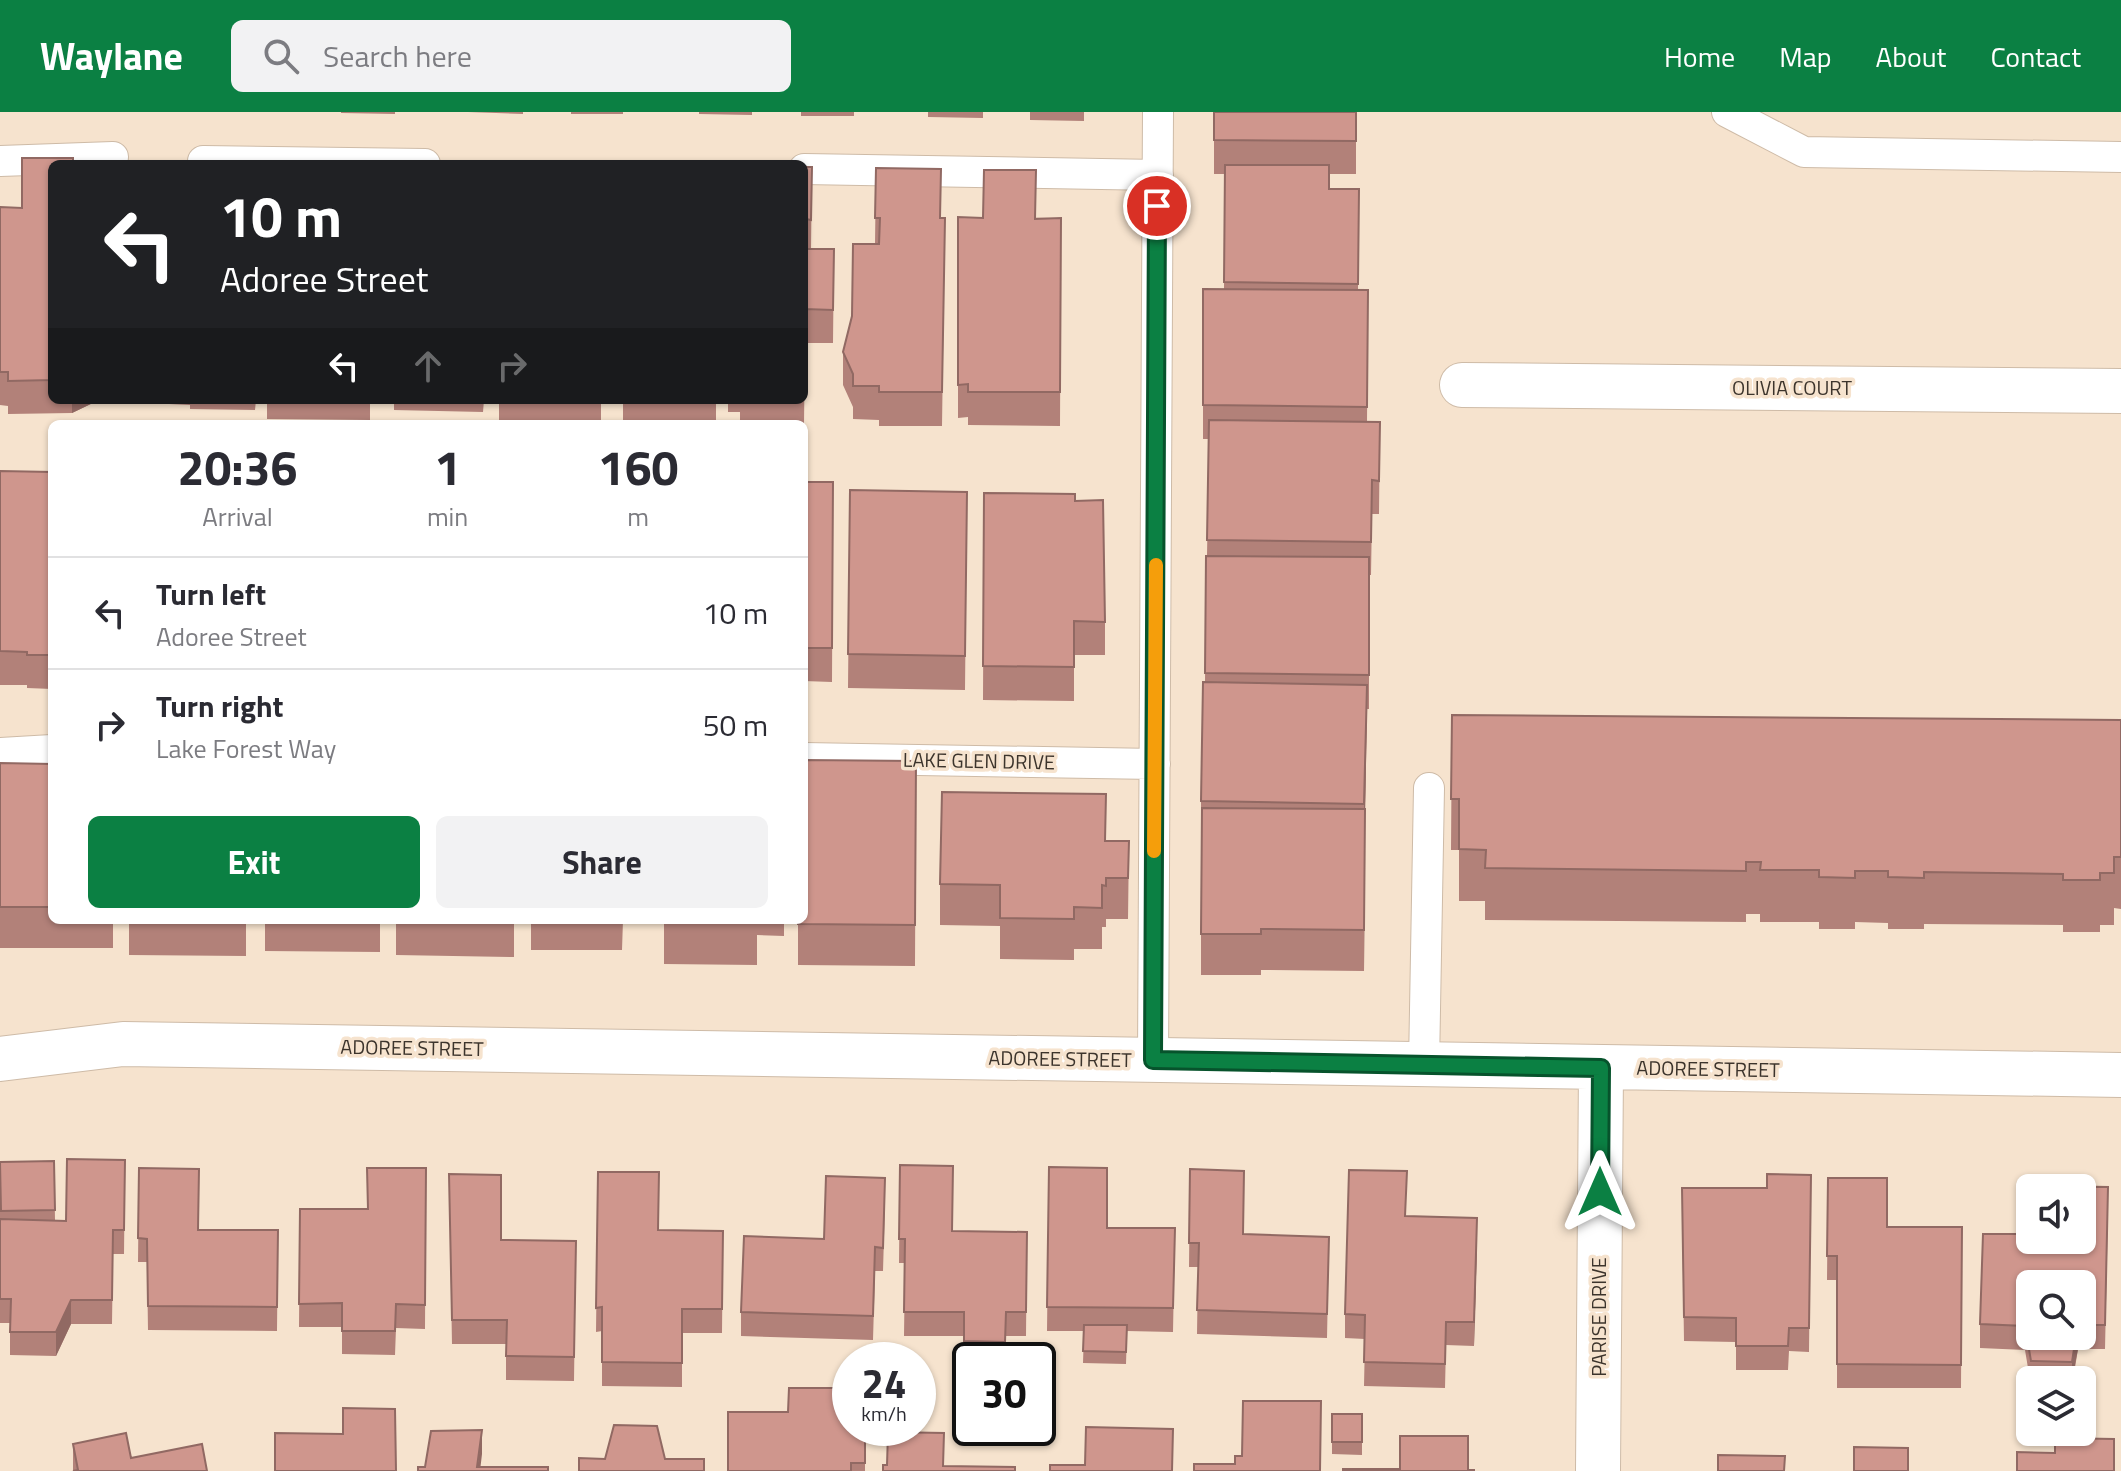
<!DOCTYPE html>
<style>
:root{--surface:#fff;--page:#f2f2f3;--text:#2b2b33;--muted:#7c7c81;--line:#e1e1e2;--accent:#0b8043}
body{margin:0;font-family:"Titillium Web",sans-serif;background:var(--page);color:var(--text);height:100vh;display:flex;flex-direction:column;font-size:30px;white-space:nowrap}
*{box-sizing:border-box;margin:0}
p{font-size:26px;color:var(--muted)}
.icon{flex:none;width:44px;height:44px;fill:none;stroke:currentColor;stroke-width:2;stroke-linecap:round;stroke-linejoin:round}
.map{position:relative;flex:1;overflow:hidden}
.panel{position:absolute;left:48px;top:308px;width:760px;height:504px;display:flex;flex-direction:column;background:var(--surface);border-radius:12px;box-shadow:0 2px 6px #0004}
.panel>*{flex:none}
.hud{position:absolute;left:48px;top:48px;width:760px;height:244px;border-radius:12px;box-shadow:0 2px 6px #0004;background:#202124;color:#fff;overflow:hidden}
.tools{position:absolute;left:2016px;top:1062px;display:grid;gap:16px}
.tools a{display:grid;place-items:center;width:80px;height:80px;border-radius:12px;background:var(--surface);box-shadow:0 2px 6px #0004;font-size:40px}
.speed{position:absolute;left:832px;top:1230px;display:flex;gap:16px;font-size:40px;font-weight:700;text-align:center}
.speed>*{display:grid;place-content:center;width:104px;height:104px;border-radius:50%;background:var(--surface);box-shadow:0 2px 6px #0004;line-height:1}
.speed small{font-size:20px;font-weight:400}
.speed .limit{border:4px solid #111;border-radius:12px;background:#fff;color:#111}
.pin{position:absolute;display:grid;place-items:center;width:68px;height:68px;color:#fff;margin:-34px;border:4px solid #fff;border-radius:50%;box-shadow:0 2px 8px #0007}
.me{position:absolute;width:88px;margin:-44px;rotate:0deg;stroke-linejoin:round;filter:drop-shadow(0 0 6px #0008)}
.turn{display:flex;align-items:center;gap:28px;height:168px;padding:0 40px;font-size:36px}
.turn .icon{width:104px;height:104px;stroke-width:2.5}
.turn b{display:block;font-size:56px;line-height:68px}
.lanes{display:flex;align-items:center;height:76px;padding:0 40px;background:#0003;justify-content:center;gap:40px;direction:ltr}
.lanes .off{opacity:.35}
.eta{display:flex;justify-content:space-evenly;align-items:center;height:136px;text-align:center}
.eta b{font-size:48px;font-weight:700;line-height:56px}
.button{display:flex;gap:16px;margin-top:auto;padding:16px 40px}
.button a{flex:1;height:92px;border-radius:12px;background:var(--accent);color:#fff;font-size:32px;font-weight:700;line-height:92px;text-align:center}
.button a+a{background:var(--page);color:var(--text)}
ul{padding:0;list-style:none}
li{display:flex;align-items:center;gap:24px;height:112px;padding:0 40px;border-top:2px solid var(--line)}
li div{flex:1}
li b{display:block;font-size:30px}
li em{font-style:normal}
header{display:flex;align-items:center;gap:48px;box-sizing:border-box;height:112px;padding:0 40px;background:var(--accent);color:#fff}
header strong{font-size:38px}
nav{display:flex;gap:44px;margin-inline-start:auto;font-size:28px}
.search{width:560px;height:72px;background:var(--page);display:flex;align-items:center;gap:20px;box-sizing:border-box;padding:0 28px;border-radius:12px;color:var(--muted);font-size:30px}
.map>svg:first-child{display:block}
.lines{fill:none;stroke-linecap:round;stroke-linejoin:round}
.lane-casing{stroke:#cebba7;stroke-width:32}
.street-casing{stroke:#cebba7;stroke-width:46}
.lane{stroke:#fff;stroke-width:30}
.street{stroke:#fff;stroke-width:44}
.wall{fill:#b28179;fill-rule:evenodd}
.shaded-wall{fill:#916963}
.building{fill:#cf968d;stroke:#916963;stroke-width:2}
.route-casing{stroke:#07532c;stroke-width:20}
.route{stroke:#0b8043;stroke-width:14}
.slow{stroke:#f59e0b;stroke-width:14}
.labels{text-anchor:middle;stroke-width:7;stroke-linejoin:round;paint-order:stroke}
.street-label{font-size:20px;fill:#3c342c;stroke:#f6e3ce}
</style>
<header>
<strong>Waylane</strong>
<div class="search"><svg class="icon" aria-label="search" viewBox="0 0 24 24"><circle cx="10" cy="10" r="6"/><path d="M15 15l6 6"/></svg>Search here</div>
<nav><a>Home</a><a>Map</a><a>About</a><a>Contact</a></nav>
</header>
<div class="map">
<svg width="2121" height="1359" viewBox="0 0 2121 1359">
<rect width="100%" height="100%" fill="#f6e3ce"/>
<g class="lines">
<g class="lane-casing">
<path id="lane" d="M 1727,0 L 1804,40 L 2121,45
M 0,49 L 113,45
M 203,49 L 425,52
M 804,57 L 1158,63
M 0,641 L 52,638
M 804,646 L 1155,652
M 1153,948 L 1158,0
M 1424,953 L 1429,676"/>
</g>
<g class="street-casing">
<path id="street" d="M 1462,273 L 2121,279
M 0,947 L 123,932 L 2121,963
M 1598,1359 L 1601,956"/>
</g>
<use href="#lane" class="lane"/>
<use href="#street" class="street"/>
</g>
<path class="wall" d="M 341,0 L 395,0 L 395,2 L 341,1 Z
M 468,0 L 523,0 L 523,2 Z
M 571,0 L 623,0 L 623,2 L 571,2 Z
M 699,0 L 752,0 L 752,3 L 699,2 Z
M 801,0 L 854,0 L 854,4 L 801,4 Z
M 928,0 L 983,0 L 983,6 L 928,5 Z
M 1030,0 L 1084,0 L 1084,9 L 1030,8 Z
M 1214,0 L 1356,0 L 1356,62 L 1329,62 L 1329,77 L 1359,77 L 1358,178 L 1368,178 L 1367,310 L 1380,310 L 1379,402 L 1372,402 L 1371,463 L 1369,463 L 1369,597 L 1367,597 L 1365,704 L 1364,859 L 1261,858 L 1261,863 L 1201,863 L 1201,689 L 1205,570 L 1206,444 L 1207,444 L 1209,327 L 1203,327 L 1203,177 L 1224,177 L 1225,62 L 1214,62 Z
M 52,52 L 52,288 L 107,288 L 107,291 L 97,289 L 72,301 L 8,302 L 8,294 L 0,293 L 0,95 L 22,96 Z
M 804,55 L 812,55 L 811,137 L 834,137 L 833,231 L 805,231 L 804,311 L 740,310 L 740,300 L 728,300 L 728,288 L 804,288 Z
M 876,56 L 940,106 L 945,106 L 942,314 L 879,314 L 879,308 L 853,307 L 853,295 L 843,273 L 843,240 L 852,204 L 875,132 Z
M 958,105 L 1061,106 L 1060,314 L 968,313 L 968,305 L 958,306 Z
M 167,288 L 256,288 L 255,298 L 190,297 L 190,293 L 169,292 Z
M 267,288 L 370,288 L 370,308 L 267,307 Z
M 394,288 L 484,288 L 483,300 L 394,298 Z
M 499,288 L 601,288 L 601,310 L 499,309 Z
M 623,288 L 716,288 L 716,312 L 623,312 Z
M 0,359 L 52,360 L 52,577 L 27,576 L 27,573 L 0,573 Z
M 804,370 L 833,370 L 832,570 L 804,569 Z
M 850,378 L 967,380 L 965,578 L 848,576 Z
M 984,381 L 1075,389 L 1105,510 L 1105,543 L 1074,543 L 1074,589 L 983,588 Z
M 1452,603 L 2121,608 L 2121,797 L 2114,796 L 2114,813 L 2100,813 L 2100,820 L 2063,820 L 2063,813 L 1924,812 L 1924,817 L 1888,817 L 1888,811 L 1855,810 L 1855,817 L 1819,817 L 1819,810 L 1760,810 L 1760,802 L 1746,802 L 1746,810 L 1485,808 L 1485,789 L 1459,789 L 1459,738 L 1451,738 Z
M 916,649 L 915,854 L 798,853 L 798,808 Z
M 0,651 L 52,652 L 52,808 L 113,808 L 113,836 L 0,836 Z
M 1105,729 L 1129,729 L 1128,807 L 1106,807 L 1106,815 L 1102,815 L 1102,837 L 1074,837 L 1074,848 L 1000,847 L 1000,814 L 940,813 L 940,772 Z
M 129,808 L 246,808 L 246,844 L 129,843 Z
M 265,808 L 380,808 L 380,840 L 265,839 Z
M 396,808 L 514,808 L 514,845 L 396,843 Z
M 531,808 L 623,808 L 622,838 L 531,838 Z
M 664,808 L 784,808 L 784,824 L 757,823 L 757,853 L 664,852 Z
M 125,1048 L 124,1142 L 113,1142 L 112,1212 L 71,1212 L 56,1244 L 10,1243 L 10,1211 L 0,1211 L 0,1050 L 54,1049 L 55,1108 L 66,1109 Z
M 900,1053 L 953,1119 L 1027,1120 L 1026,1224 L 1006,1224 L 1006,1248 L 970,1248 L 970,1253 L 964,1253 L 964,1224 L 904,1224 L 905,1151 L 899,1151 Z
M 1049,1055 L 1107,1116 L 1175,1116 L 1173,1220 L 1127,1219 L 1126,1252 L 1083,1251 L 1084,1219 L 1047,1219 Z
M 139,1056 L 199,1118 L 278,1118 L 277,1219 L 148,1218 L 147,1150 L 138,1150 Z
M 426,1056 L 425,1217 L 396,1216 L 395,1243 L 342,1242 L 342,1215 L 299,1215 L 300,1097 L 368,1097 Z
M 1190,1057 L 1244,1122 L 1329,1125 L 1327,1226 L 1197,1222 L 1198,1155 L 1189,1155 Z
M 598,1060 L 659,1118 L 723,1119 L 722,1221 L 682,1221 L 682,1275 L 602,1274 L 602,1219 L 596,1220 Z
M 449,1062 L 501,1128 L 576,1129 L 574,1269 L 506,1268 L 506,1232 L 452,1232 Z
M 1811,1063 L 1809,1240 L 1789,1239 L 1788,1258 L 1736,1258 L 1736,1230 L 1684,1229 L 1682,1099 Z
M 1828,1066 L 1887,1115 L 1962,1115 L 1961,1276 L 1837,1276 L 1837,1168 L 1827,1168 Z
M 885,1090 L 883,1159 L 875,1159 L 873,1228 L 741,1224 L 741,1200 L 824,1127 Z
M 2108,1099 L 2105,1237 L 2078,1237 L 2073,1268 L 2030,1268 L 2025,1238 L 1980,1236 L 1980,1212 L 2082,1128 ZM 2082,1172 L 2082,1224 L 2030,1224 Z
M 1406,1104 L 1477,1130 L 1474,1234 L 1446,1233 L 1445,1276 L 1364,1274 L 1365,1227 L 1345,1226 L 1345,1202 Z
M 1332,1302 L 1362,1302 L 1362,1343 L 1332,1342 Z
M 865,1316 L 865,1359 L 728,1359 Z
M 73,1332 L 131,1346 L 73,1359 Z"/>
<path class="shaded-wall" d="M 72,288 L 97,288 L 97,289 L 72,301 Z
M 1367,573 L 1365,704 L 1364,859 L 1364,692 Z
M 1477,1106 L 1477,1130 L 1474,1234 L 1474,1210 Z
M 71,1188 L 71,1212 L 56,1244 L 56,1220 Z
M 2076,1224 L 2078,1224 L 2078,1237 L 2072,1268 L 2072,1250 Z
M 482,1318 L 482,1342 L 480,1359 L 477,1359 Z"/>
<path class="building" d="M 1214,0 L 1356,0 L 1356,29 L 1214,28 Z
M 22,46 L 73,46 L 73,52 L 52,52 L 52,268 L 8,269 L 8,260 L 0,260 L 0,95 L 22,96 Z
M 193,50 L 348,51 L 348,52 L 193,52 Z
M 524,50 L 576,50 L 576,52 L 524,52 Z
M 421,51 L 471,52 L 421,52 Z
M 1225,53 L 1329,53 L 1329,77 L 1359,77 L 1358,172 L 1224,170 Z
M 804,55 L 812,55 L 811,108 L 806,107 L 805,137 L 834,137 L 833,198 L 805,197 L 804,256 Z
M 876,56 L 941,57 L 940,106 L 945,106 L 942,280 L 879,280 L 879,274 L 853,274 L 853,262 L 843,240 L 852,204 L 853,132 L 879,132 L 880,106 L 875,106 Z
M 984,58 L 1036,58 L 1035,107 L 1061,106 L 1060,280 L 968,280 L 968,272 L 958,273 L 958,105 L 983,106 Z
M 1203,177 L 1368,178 L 1367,295 L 1203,293 Z
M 1209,308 L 1380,310 L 1379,369 L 1372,368 L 1371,430 L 1207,428 Z
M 0,359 L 52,360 L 52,543 L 27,543 L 27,540 L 0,539 Z
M 804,370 L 833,370 L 832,536 L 804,536 Z
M 850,378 L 967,380 L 965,544 L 848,542 Z
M 984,381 L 1075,382 L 1075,389 L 1103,388 L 1105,510 L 1074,509 L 1074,555 L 983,554 Z
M 1206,444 L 1369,445 L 1369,563 L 1205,561 Z
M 1203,570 L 1367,573 L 1364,692 L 1201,689 Z
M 1452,603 L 2121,608 L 2121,745 L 2114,745 L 2114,761 L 2100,761 L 2100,768 L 2063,768 L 2063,762 L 1924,760 L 1924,766 L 1888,765 L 1888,759 L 1855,759 L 1855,766 L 1819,765 L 1819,758 L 1760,758 L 1761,750 L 1746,750 L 1746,759 L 1485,756 L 1486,738 L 1459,737 L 1459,687 L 1451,687 Z
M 804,648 L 916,649 L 915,813 L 798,812 L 798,808 L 804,808 Z
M 0,651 L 52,652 L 52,795 L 0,795 Z
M 942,680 L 1106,682 L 1105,729 L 1129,729 L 1128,766 L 1106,766 L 1106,774 L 1102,773 L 1102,796 L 1074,795 L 1074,807 L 1000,806 L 1000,773 L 940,772 Z
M 1202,696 L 1365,697 L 1364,818 L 1261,817 L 1261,822 L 1201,822 Z
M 664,808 L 757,808 L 757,811 L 664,811 Z
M 67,1047 L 125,1048 L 124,1118 L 113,1118 L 112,1188 L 71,1188 L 56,1220 L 10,1220 L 11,1187 L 0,1187 L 0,1107 L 66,1109 Z
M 54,1049 L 55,1098 L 1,1099 L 0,1050 Z
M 900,1053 L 953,1054 L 952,1119 L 1027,1120 L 1026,1200 L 1006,1200 L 1005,1230 L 964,1229 L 964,1200 L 904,1200 L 905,1127 L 899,1127 Z
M 1049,1055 L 1107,1056 L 1107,1116 L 1175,1116 L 1173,1196 L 1047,1195 Z
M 139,1056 L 199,1057 L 198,1118 L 278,1118 L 277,1195 L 148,1194 L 147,1127 L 138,1126 Z
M 367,1056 L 426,1056 L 425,1193 L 396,1192 L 395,1219 L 342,1219 L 342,1191 L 299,1192 L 300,1097 L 368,1097 Z
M 1190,1057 L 1244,1059 L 1243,1122 L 1329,1125 L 1327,1202 L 1197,1198 L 1199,1131 L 1189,1131 Z
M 1349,1058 L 1407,1059 L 1405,1104 L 1477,1106 L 1474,1210 L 1446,1210 L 1445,1252 L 1364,1250 L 1365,1203 L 1345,1202 Z
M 598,1060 L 659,1060 L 658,1118 L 723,1119 L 722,1197 L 682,1197 L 682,1251 L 602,1250 L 602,1195 L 596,1196 Z
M 449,1062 L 501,1063 L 501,1128 L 576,1129 L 574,1245 L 506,1244 L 507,1208 L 452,1208 Z
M 1767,1062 L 1811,1063 L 1809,1216 L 1789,1216 L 1788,1234 L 1736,1234 L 1736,1206 L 1684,1205 L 1682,1076 L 1767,1076 Z
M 826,1064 L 885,1066 L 883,1136 L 875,1135 L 873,1204 L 741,1200 L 744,1124 L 824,1127 Z
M 1828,1066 L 1887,1066 L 1887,1115 L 1962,1115 L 1961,1253 L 1837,1252 L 1837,1144 L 1827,1144 Z
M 2049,1074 L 2108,1075 L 2105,1213 L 2082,1213 L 2082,1172 L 2030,1172 L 2030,1224 L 2076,1224 L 2072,1250 L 2031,1249 L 2025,1214 L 1980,1212 L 1983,1122 L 2030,1122 L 2030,1128 L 2082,1128 L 2082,1076 L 2049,1076 Z
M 1084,1213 L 1127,1213 L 1126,1240 L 1083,1239 Z
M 789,1276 L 850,1276 L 850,1316 L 865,1316 L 865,1351 L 851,1351 L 851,1359 L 728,1359 L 728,1300 L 788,1300 Z
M 1243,1289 L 1321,1289 L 1320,1359 L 1194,1359 L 1194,1352 L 1235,1352 L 1235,1344 L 1242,1344 Z
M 343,1296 L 395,1297 L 396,1359 L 275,1359 L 275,1321 L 343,1322 Z
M 1332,1302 L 1362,1302 L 1362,1330 L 1332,1330 Z
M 614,1313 L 657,1314 L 665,1347 L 704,1347 L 704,1359 L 579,1359 L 579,1346 L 605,1347 Z
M 1086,1315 L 1173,1317 L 1172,1359 L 1050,1359 L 1050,1353 L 1085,1353 Z
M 482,1318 L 477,1355 L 548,1355 L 548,1359 L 418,1359 L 418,1355 L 425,1355 L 431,1319 Z
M 888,1320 L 944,1321 L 943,1354 L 1015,1355 L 1015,1359 L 883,1359 L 883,1353 L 887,1353 Z
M 126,1321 L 131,1346 L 202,1332 L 207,1359 L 73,1359 L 78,1358 L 73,1332 Z
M 1400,1324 L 1468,1324 L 1468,1358 L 1474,1358 L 1474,1359 L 1343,1359 L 1343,1357 L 1400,1357 Z
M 2055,1326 L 2114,1327 L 2114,1359 L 2017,1359 L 2017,1340 L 2055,1341 Z
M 1854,1335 L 1908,1336 L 1908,1359 L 1854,1359 Z
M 1718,1343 L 1785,1344 L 1784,1359 L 1718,1359 Z"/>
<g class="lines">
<g class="route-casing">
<path id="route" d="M 1157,94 L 1153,948 L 1601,956 L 1600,1080"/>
</g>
<use href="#route" class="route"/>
<path class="slow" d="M 1154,739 L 1156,453"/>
</g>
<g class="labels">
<g class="street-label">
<text x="1792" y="283">OLIVIA COURT</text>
<text transform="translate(979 649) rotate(1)" y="7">LAKE GLEN DRIVE</text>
<text transform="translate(412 936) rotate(1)" y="7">ADOREE STREET</text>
<text transform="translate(1060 947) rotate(1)" y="7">ADOREE STREET</text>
<text transform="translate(1708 957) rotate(1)" y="7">ADOREE STREET</text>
<text transform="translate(1599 1205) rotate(-90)" y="7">PARISE DRIVE</text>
</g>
</g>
</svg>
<div class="tools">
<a><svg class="icon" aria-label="sound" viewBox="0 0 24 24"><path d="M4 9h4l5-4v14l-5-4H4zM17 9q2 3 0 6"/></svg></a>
<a><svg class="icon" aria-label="search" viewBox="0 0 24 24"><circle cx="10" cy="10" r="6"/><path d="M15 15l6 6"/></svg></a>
<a><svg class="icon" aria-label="layers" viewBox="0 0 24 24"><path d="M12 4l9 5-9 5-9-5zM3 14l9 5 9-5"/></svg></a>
</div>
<div class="speed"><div>24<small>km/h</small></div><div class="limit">30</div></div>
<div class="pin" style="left:1157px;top:94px;background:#d93025"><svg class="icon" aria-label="arrive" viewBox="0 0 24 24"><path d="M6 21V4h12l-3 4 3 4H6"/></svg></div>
<svg class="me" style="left:1600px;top:1080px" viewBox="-20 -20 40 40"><path d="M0-17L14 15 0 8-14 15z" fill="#0b8043" stroke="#fff" stroke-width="4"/></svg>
<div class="hud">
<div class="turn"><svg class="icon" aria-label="left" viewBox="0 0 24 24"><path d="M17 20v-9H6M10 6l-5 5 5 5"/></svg><div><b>10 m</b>Adoree Street</div></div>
<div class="lanes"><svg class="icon" aria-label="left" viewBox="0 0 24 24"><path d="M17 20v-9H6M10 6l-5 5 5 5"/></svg><svg class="icon off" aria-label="ahead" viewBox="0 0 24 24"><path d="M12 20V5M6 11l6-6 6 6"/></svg><svg class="icon off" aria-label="right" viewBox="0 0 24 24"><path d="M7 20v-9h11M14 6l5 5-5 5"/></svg></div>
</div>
<section class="panel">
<div class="eta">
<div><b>20:36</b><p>Arrival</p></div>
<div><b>1</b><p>min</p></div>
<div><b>160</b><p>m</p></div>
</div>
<ul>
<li><svg class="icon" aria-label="left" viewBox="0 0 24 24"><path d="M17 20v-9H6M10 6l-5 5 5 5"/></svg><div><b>Turn left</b><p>Adoree Street</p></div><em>10 m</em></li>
<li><svg class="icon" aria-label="right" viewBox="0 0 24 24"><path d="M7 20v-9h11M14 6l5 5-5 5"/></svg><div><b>Turn right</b><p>Lake Forest Way</p></div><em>50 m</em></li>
</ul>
<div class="button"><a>Exit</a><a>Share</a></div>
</section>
</div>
